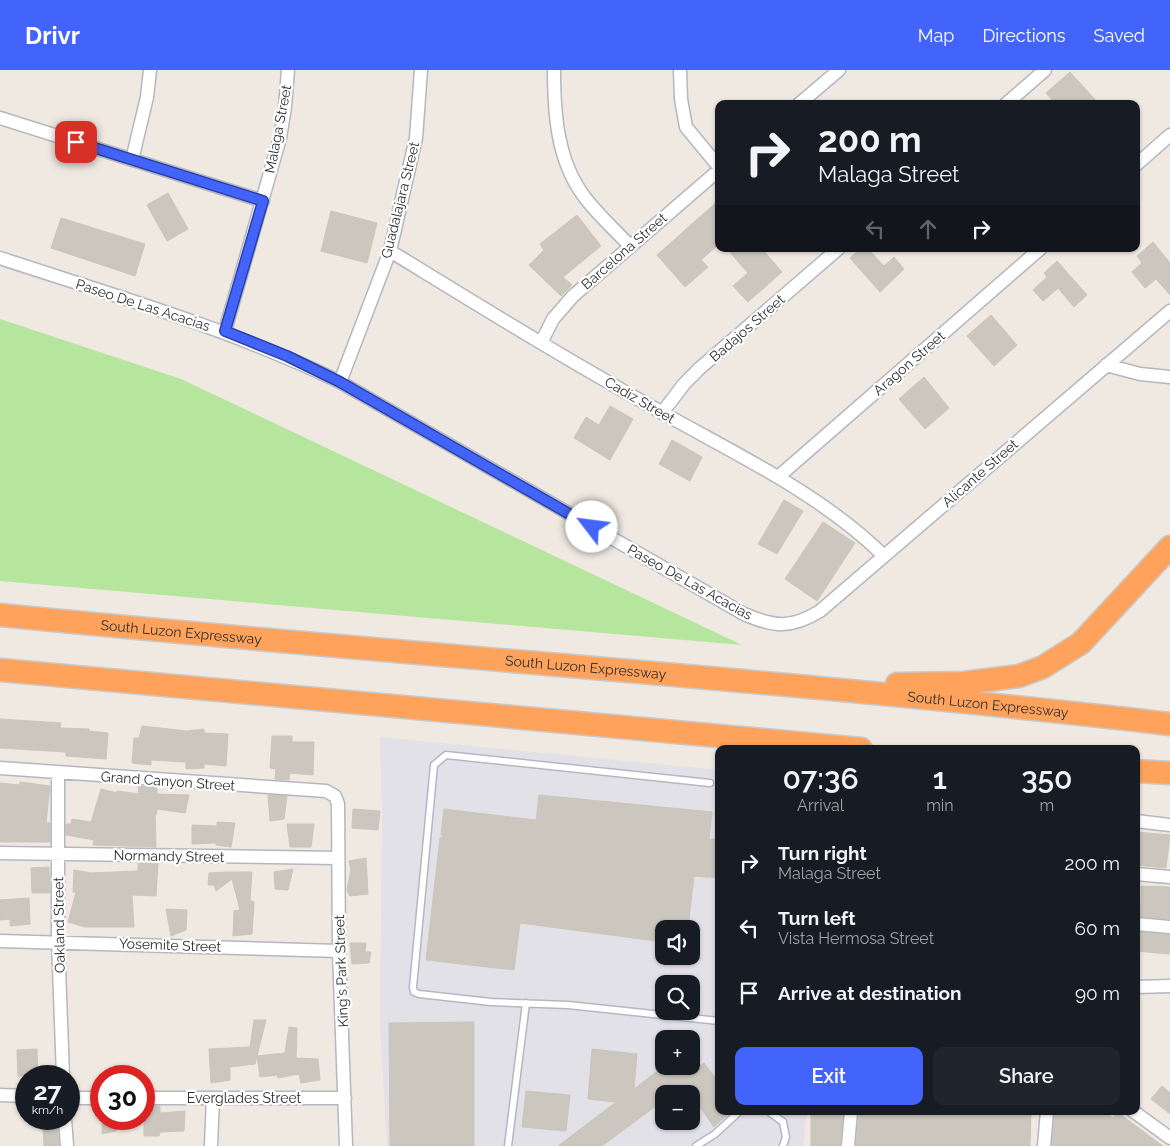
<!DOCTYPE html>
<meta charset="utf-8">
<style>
:root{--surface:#171b24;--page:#20242c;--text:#f1f3f6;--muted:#9ea1a6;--accent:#4264fb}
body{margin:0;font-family:Raleway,sans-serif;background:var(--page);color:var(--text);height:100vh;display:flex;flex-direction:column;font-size:19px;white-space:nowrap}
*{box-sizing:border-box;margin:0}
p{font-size:16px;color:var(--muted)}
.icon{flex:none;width:28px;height:28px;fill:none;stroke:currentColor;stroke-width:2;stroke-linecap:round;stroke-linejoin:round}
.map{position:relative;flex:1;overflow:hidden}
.drawer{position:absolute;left:715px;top:675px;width:425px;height:370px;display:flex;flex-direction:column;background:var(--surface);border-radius:10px;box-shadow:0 1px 4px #0004}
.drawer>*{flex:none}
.guide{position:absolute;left:715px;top:30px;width:425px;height:152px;border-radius:10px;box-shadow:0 1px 4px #0004;background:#171b24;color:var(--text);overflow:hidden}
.buttons{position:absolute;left:655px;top:850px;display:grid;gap:10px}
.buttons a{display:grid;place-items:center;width:45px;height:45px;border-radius:10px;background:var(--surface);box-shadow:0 1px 4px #0004;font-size:25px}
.speed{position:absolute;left:15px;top:995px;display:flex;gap:10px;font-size:25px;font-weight:700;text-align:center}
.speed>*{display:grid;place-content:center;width:65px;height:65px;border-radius:50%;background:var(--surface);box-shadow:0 1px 4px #0004;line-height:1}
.speed small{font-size:12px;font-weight:400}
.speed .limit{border:8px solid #d22;background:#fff;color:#111}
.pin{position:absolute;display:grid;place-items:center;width:42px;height:42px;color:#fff;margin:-21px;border-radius:10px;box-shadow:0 2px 8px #0006}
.me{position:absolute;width:55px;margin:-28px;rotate:300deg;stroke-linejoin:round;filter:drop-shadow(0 0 4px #0008)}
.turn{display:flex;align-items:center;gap:18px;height:105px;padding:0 20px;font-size:22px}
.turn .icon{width:65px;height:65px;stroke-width:2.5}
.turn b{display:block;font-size:35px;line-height:42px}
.lanes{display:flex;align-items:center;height:48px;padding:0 20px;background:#0003;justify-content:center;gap:25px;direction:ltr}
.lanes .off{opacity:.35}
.eta{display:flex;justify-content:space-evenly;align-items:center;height:85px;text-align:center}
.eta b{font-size:30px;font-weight:600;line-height:35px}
.cta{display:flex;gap:10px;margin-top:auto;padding:10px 20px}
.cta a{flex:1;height:58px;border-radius:10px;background:var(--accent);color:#fff;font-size:20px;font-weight:600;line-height:58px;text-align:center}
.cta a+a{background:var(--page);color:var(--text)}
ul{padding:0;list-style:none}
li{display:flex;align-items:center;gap:15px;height:65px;padding:0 20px}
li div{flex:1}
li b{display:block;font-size:19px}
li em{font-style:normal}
header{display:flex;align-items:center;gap:30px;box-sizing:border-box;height:70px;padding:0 25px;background:var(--accent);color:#fff}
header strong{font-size:24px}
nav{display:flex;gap:28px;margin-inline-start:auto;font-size:18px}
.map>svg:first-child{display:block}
.industrial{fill:#e3e1e8;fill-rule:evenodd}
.green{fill:#b6e59e}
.building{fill:#cbc7bf;stroke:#cbc5ba}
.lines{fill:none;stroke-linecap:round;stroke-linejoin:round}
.lane-casing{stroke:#b4b7c1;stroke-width:9}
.street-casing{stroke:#b4b7c1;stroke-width:15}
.highway-casing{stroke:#c9c9c9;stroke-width:25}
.lane{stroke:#fff;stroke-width:6}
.street{stroke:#fff;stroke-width:12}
.highway{stroke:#ffa35c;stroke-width:22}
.route-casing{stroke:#2b41a3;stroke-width:12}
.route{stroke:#4264fb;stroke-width:9}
.labels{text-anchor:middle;stroke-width:4.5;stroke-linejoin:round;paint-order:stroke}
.street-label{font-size:14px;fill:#2e2e2e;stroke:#fff}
</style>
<header>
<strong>Drivr</strong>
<nav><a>Map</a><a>Directions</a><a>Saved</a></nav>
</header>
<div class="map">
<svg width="1170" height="1076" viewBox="0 0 1170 1076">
<rect width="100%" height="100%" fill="#efe9e1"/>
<path class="industrial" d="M 380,667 L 719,700 L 719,1041 L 807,1041 L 803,1076 L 387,1076 L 380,955 L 382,743 ZM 664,859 L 691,859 L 691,886 L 664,886 ZM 664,914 L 691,914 L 691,941 L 664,941 ZM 664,969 L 691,969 L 691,996 L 664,996 ZM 664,1024 L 691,1024 L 691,1051 L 664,1051 Z"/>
<path class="green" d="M 0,249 L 181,309 L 742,575 L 0,511 Z"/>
<path class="building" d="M 1070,2 L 1099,34 L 1056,34 L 1046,23 Z
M 168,123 L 188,159 L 167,171 L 147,135 Z
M 719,130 L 719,174 L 701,190 L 708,197 L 685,217 L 657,185 Z
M 331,141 L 377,153 L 367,193 L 321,181 Z
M 577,145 L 601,176 L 563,207 L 572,215 L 561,226 L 529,195 L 544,180 L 540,174 Z
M 61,148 L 145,174 L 135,206 L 51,178 Z
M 1153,172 L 1170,193 L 1170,225 L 1156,209 L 1145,218 L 1132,202 L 1142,193 L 1137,186 Z
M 727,179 L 762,179 L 782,202 L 748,232 L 733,216 L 748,203 Z
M 860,179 L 868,179 L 884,196 L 894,187 L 904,199 L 880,222 L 850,188 Z
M 1057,191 L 1087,225 L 1074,237 L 1058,218 L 1043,231 L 1033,220 L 1047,207 L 1044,203 Z
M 991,245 L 1017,275 L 994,296 L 967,266 Z
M 924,307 L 949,338 L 925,359 L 899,329 Z
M 610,336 L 633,349 L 610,390 L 574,368 L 586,347 L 599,355 Z
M 672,370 L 702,387 L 690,411 L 659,394 Z
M 784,430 L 803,441 L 777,484 L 758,474 Z
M 823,452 L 855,473 L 817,531 L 785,509 Z
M 0,649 L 61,653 L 60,658 L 89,659 L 89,661 L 108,663 L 106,689 L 66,686 L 66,682 L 0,678 Z
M 142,656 L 187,661 L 204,659 L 204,663 L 228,664 L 226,696 L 204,694 L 204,698 L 186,699 L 186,692 L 151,690 L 151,695 L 132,693 L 134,668 L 139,668 Z
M 272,666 L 292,666 L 292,672 L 314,672 L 313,705 L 290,703 L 289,710 L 275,709 L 276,699 L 270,698 Z
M 20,712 L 50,716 L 46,753 L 50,753 L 50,772 L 0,772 L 0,713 L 20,715 Z
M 138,716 L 157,717 L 157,724 L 189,725 L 185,743 L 157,739 L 157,744 L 155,744 L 156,777 L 93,775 L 94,770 L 66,765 L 66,754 L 71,754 L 72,749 L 91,752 L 101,719 L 117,723 L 117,721 L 139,724 Z
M 268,725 L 287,726 L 284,749 L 270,751 Z
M 539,725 L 712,742 L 709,769 L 719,769 L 719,808 L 694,806 L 688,857 L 670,855 L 669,859 L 664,859 L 664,872 L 520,853 L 514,900 L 426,890 L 440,768 L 444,767 L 441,765 L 444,739 L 536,750 Z
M 353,739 L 380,741 L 378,760 L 352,758 Z
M 217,752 L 235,753 L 231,777 L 216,775 L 216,773 L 192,774 L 192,755 L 217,756 Z
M 287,754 L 314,754 L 311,777 L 290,777 Z
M 1136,762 L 1170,765 L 1166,798 L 1136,795 Z
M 366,788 L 368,824 L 350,826 L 347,820 L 351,799 L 349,791 Z
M 138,793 L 158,793 L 156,826 L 132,825 L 134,857 L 85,857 L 68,852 L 76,822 L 73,822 L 74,800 L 91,803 L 138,801 Z
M 49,797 L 50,823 L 32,823 L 31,798 Z
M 293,799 L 288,820 L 275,819 L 274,802 Z
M 226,802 L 252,802 L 250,830 L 254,832 L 252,864 L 233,866 L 234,841 L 240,840 L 232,809 L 216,821 L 214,815 L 208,815 L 209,803 Z
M 1141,816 L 1170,817 L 1170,849 L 1136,846 L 1136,833 L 1141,834 Z
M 29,828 L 30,854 L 10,856 L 10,849 L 0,850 L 0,830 Z
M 166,839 L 187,840 L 186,860 L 171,866 Z
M 1136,862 L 1170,865 L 1169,884 L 1136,881 Z
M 350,873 L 366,873 L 365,882 L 371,882 L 369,893 L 352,894 Z
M 254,950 L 266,950 L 255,994 L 230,997 L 230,1010 L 211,1013 L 209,979 L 250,977 Z
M 474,952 L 474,1076 L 390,1076 L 389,953 Z
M 289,957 L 297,958 L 296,988 L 318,989 L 320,1010 L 301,1013 L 299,1004 L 278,1008 L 277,1005 L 260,1007 L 257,986 L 285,983 Z
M 37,979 L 38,1006 L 18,1006 L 17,980 Z
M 592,979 L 637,984 L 634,1019 L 664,996 L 691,996 L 691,983 L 700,996 L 704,993 L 719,1013 L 719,1041 L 731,1041 L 714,1057 L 691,1024 L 683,1015 L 671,1024 L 664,1024 L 664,1030 L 602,1076 L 558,1076 L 616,1032 L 588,1029 Z
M 1162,1016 L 1170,1023 L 1170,1044 L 1151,1029 Z
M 526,1021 L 570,1025 L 566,1061 L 522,1057 Z
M 144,1036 L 160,1036 L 160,1043 L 185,1041 L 184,1061 L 160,1062 L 159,1066 L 144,1066 Z
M 815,1041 L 843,1041 L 840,1076 L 811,1076 L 811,1042 Z
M 859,1041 L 1031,1041 L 1030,1076 L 856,1076 Z
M 1055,1041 L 1104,1041 L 1113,1048 L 1117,1042 L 1163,1076 L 1052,1076 Z
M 102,1049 L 117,1049 L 116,1061 L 102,1064 Z
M 57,1056 L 59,1076 L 44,1076 L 43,1057 Z"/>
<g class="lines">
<g class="lane-casing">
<path id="lane" d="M 710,713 L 446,685 L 434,695 L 413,917 L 414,922 L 419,924 L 491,932 L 568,935 L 719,951
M 768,1041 L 783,1052 L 786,1067 L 783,1076
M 508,1076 L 526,933
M 696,1076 L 715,1064 L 740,1041"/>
</g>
<g class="street-casing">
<path id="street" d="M 554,0 C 554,43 557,89 583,125 C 596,143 614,159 630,176
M 680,0 L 681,29 L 686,57 L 719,97
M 799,34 L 839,0
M 1006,34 L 1045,0
M 0,48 L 263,131
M 132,90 L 147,27 L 150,0
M 1136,95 L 1170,65
M 390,181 C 480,236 570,292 663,343 C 739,386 821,424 884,486
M 0,188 C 115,226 231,259 340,312 L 744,544 C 774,557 791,559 820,541 L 1170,241
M 225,261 L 280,68 L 285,37 L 288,0
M 541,273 L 553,249 L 573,226 L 719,100
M 1106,295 L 1140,304 L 1170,307
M 340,312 L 390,181 L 416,68 L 421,0
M 662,343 L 684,314 L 700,298 L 838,179
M 778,407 L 1040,179
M 0,698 L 326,721 L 335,726 L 338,734 L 339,881 L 346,1076
M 58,703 L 58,871 L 63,1006
M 1136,751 L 1170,755
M 0,783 L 338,788
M 1136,804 L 1170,807
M 1136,854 L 1170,857
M 0,871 L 339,881
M 1136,917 L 1170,916
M 0,1025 L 26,1026
M 69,1028 L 101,1028
M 144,1028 L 345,1028
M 1133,1041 L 1170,1068
M 65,1049 L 67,1076
M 211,1076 L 213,1028
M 848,1076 L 851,1041
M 1044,1076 L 1047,1041"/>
</g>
<g class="highway-casing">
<g id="highway">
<path id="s1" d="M 0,545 C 390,584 781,609 1170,654"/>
<path d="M 0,600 L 861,679"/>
<path d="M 897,614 L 964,613 L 1019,606 L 1043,597 L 1081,573 L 1170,477"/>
<path d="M 1136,701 L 1170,703"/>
</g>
</g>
<use href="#lane" class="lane"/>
<use href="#street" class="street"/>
<use href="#highway" class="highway"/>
</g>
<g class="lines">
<g class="route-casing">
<path id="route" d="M 76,72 L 263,131 L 225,261 L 287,286 L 340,312 L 592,457"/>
</g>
<use href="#route" class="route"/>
</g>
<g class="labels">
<g class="street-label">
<text transform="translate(278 59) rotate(-79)" y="5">Malaga Street</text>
<text transform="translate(400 130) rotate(-76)" y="5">Guadalajara Street</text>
<text transform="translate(624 181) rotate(-41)" y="5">Barcelona Street</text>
<text transform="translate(143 235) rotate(18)" y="5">Paseo De Las Acacias</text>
<text transform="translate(747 258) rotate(-41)" y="5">Badajos Street</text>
<text transform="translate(909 293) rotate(-41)" y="5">Aragon Street</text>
<text transform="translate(640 330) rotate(30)" y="5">Cadiz Street</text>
<text transform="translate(980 403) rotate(-41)" y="5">Alicante Street</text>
<text transform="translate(690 512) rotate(29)" y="5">Paseo De Las Acacias</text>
<text dy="5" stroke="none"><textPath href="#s1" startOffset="182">South Luzon Expressway</textPath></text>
<text dy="5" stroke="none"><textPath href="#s1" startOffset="588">South Luzon Expressway</textPath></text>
<text dy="5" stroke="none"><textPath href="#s1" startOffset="992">South Luzon Expressway</textPath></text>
<text transform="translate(168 711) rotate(4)" y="5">Grand Canyon Street</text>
<text transform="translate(169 786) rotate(1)" y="5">Normandy Street</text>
<text transform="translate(59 855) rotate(-91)" y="5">Oakland Street</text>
<text transform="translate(170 875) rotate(2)" y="5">Yosemite Street</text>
<text transform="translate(341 901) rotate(-92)" y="5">King's Park Street</text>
<text x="244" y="1033">Everglades Street</text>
</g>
</g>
</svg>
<div class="buttons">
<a><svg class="icon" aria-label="sound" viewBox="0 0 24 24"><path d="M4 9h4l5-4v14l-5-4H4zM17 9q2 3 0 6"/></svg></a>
<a><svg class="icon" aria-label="search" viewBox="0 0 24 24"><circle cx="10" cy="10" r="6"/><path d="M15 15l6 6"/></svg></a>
<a>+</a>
<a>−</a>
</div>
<div class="speed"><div>27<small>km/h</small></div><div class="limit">30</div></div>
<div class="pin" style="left:76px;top:72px;background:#d93025"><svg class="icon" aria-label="arrive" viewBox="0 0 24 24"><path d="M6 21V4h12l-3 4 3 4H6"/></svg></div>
<svg class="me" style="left:592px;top:457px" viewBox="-20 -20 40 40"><circle r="19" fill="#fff"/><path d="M0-13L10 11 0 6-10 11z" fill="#4264fb"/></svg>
<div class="guide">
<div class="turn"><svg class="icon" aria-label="right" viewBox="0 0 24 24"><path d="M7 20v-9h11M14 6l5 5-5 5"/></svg><div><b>200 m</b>Malaga Street</div></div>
<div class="lanes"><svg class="icon off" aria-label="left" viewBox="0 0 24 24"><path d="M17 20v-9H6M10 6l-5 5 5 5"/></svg><svg class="icon off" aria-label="ahead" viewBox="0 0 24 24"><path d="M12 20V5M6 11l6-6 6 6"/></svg><svg class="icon" aria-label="right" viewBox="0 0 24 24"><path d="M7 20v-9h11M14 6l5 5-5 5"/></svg></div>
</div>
<section class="drawer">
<div class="eta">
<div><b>07:36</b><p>Arrival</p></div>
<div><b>1</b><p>min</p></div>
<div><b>350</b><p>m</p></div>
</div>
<ul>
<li><svg class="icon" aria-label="right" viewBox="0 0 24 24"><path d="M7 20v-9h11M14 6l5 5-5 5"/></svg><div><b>Turn right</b><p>Malaga Street</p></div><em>200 m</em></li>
<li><svg class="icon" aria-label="left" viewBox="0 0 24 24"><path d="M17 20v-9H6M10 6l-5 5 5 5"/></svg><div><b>Turn left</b><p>Vista Hermosa Street</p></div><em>60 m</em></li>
<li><svg class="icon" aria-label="arrive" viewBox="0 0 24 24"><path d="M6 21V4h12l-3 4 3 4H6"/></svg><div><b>Arrive at destination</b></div><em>90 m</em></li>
</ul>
<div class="cta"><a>Exit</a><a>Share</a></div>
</section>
</div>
